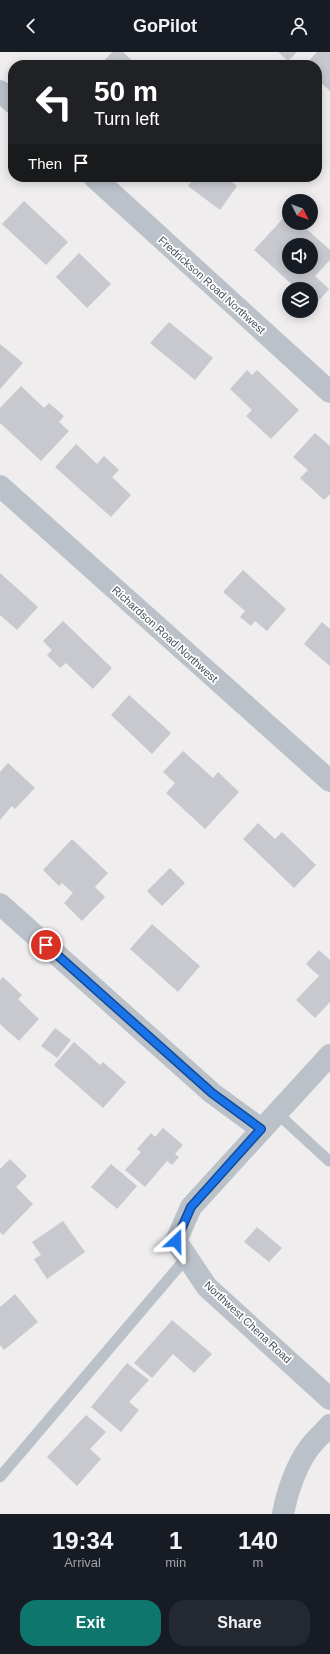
<!DOCTYPE html>
<style>
:root{--surface:#171b24;--page:#242831;--text:#f1f3f6;--muted:#9ea1a6;--accent:#0f766e}
body{margin:0;font-family:Helvetica,sans-serif;background:var(--page);color:var(--text);height:100vh;display:flex;flex-direction:column;font-size:15px;white-space:nowrap}
*{box-sizing:border-box;margin:0}
p{font-size:13px;color:var(--muted)}
.icon{flex:none;width:22px;height:22px;fill:none;stroke:currentColor;stroke-width:2;stroke-linecap:round;stroke-linejoin:round}
.map{position:relative;height:1462px;overflow:hidden}
.side{display:flex;flex-direction:column;background:var(--surface);flex:1}
.side>*{flex:none}
.guide{position:absolute;left:8px;top:8px;width:314px;height:122px;border-radius:16px;box-shadow:0 2px 10px #0003;background:#202124;color:#fff;overflow:hidden}
.needle{width:26px;rotate:132deg}
.tools{position:absolute;left:282px;top:142px;display:grid;gap:8px}
.tools a{display:grid;place-items:center;width:36px;height:36px;border-radius:50%;background:var(--surface);box-shadow:0 2px 10px #0003;font-size:20px}
.pin{position:absolute;display:grid;place-items:center;width:34px;height:34px;color:#fff;margin:-17px;border:2px solid #fff;border-radius:50%;box-shadow:0 1px 4px #0007}
.me{position:absolute;width:44px;margin:-22px;rotate:23deg;stroke-linejoin:round;filter:drop-shadow(0 0 3px #0008)}
.turn{display:flex;align-items:center;gap:14px;height:84px;padding:0 20px;font-size:18px}
.turn .icon{width:52px;height:52px;stroke-width:2.5}
.turn b{display:block;font-size:28px;line-height:34px}
.then{display:flex;align-items:center;height:38px;padding:0 20px;background:#0003;gap:8px;font-size:15px}
.eta{display:flex;justify-content:space-evenly;align-items:center;height:68px;text-align:center}
.eta b{font-size:24px;font-weight:700;line-height:28px}
.action{display:flex;gap:8px;margin-top:auto;padding:8px 20px}
.action a{flex:1;height:46px;border-radius:16px;background:var(--accent);color:#fff;font-size:16px;font-weight:700;line-height:46px;text-align:center}
.action a+a{background:var(--page);color:var(--text)}
header{display:flex;justify-content:space-between;align-items:center;height:52px;padding:0 20px;background:var(--surface);font-size:18px;font-weight:700}
.map>svg:first-child{display:block}
.building{fill:#c7c9cf;fill-rule:evenodd}
.lines{fill:none;stroke-linecap:round;stroke-linejoin:round}
.lane{stroke:#bac1c8;stroke-width:11}
.street{stroke:#bac1c8;stroke-width:22}
.route-casing{stroke:#114b97;stroke-width:10}
.route{stroke:#1a73e8;stroke-width:7}
.labels{text-anchor:middle;stroke-width:3.5;stroke-linejoin:round;paint-order:stroke}
.street-label{font-size:11px;fill:#474f58;stroke:#fff}
</style>
<header><svg class="icon" aria-label="back" viewBox="0 0 24 24"><path d="M15 5l-7 7 7 7"/></svg>GoPilot<svg class="icon" aria-label="person" viewBox="0 0 24 24"><circle cx="12" cy="8" r="4"/><path d="M4 21q1-7 8-7t8 7"/></svg></header>
<div class="map">
<svg width="330" height="1462" viewBox="0 0 330 1462">
<rect width="100%" height="100%" fill="#efeded"/>
<path class="building" d="M 112,0 L 123,0 L 137,13 L 100,13 Z
M 278,0 L 297,0 L 288,9 Z
M 317,0 L 330,0 L 330,39 L 317,27 L 317,13 L 305,13 Z
M 195,125 L 230,125 L 228,127 L 237,134 L 220,158 L 188,134 Z
M 24,149 L 68,190 L 46,213 L 2,172 Z
M 289,160 L 289,171 L 300,171 L 330,198 L 330,208 L 315,224 L 329,237 L 315,253 L 311,249 L 311,237 L 297,237 L 254,198 ZM 289,193 L 311,193 L 311,215 L 289,215 Z
M 79,201 L 111,232 L 87,256 L 56,225 Z
M 169,270 L 213,306 L 195,328 L 150,291 Z
M 0,292 L 23,311 L 0,337 Z
M 247,318 L 252,323 L 257,318 L 299,358 L 271,387 L 246,364 L 252,358 L 230,337 Z
M 21,334 L 44,356 L 49,351 L 64,364 L 59,370 L 69,379 L 41,409 L 0,371 L 0,356 Z
M 315,381 L 330,394 L 330,442 L 324,448 L 300,426 L 308,418 L 293,405 Z
M 76,392 L 97,412 L 104,404 L 119,418 L 112,425 L 131,443 L 111,465 L 55,415 Z
M 243,518 L 286,557 L 267,579 L 255,569 L 251,574 L 240,565 L 245,559 L 223,540 Z
M 0,521 L 38,555 L 17,578 L 0,563 Z
M 63,569 L 112,616 L 93,637 L 66,611 L 60,616 L 47,603 L 52,598 L 43,589 Z
M 322,570 L 330,577 L 330,614 L 304,592 Z
M 129,643 L 171,681 L 152,702 L 111,663 Z
M 183,699 L 213,726 L 218,720 L 239,740 L 205,777 L 166,741 L 175,731 L 163,720 Z
M 8,711 L 35,736 L 15,757 L 12,754 L 0,768 L 0,720 Z
M 258,771 L 275,787 L 282,780 L 316,813 L 294,836 L 243,787 Z
M 72,787 L 108,821 L 95,835 L 105,845 L 82,869 L 64,851 L 73,841 L 62,831 L 59,834 L 43,818 Z
M 170,816 L 185,831 L 162,854 L 147,839 Z
M 152,872 L 200,914 L 178,940 L 130,897 Z
M 319,898 L 330,908 L 330,950 L 315,966 L 296,948 L 319,924 L 306,912 Z
M 3,925 L 22,943 L 18,947 L 39,967 L 19,989 L 0,972 L 0,928 Z
M 55,976 L 71,988 L 57,1006 L 41,994 Z
M 74,990 L 100,1013 L 103,1010 L 126,1030 L 103,1056 L 54,1013 Z
M 163,1076 L 183,1093 L 175,1102 L 179,1105 L 172,1113 L 167,1109 L 145,1135 L 125,1118 L 141,1100 L 137,1097 L 151,1081 L 155,1085 Z
M 10,1107 L 27,1124 L 16,1135 L 33,1152 L 3,1183 L 0,1180 L 0,1117 Z
M 111,1112 L 137,1134 L 117,1157 L 91,1135 Z
M 63,1169 L 85,1200 L 47,1227 L 34,1207 L 41,1203 L 32,1190 Z
M 257,1175 L 282,1196 L 269,1210 L 244,1190 Z
M 15,1242 L 38,1270 L 4,1298 L 0,1293 L 0,1255 Z
M 172,1268 L 212,1302 L 194,1321 L 173,1302 L 152,1326 L 134,1311 Z
M 127,1311 L 149,1328 L 129,1350 L 139,1358 L 121,1380 L 91,1355 Z
M 86,1363 L 106,1380 L 90,1397 L 101,1407 L 77,1434 L 47,1405 Z"/>
<g class="lines">
<path class="lane" d="M 277,1061 L 329,1109
M 0,1425 L 187,1205"/>
<path class="street" d="M 0,39 L 13,51
M 94,125 L 330,340
M 0,434 L 330,729
M 0,852 L 212,1041 L 261,1077
M 330,1003 L 191,1155 L 176,1189 L 207,1235 L 330,1347
M 283,1462 C 287,1440 296,1414 309,1396 C 315,1388 323,1381 330,1373"/>
</g>
<g class="lines">
<g class="route-casing">
<path id="route" d="M 46,893 L 212,1041 L 261,1077 L 191,1155 L 176,1189"/>
</g>
<use href="#route" class="route"/>
</g>
<g class="labels">
<g class="street-label">
<text transform="translate(212 233) rotate(42)" y="4">Fredrickson Road Northwest</text>
<text transform="translate(165 582) rotate(42)" y="4">Richardson Road Northwest</text>
<text transform="translate(248 1270) rotate(43)" y="4">Northwest Chena Road</text>
</g>
</g>
</svg>
<div class="tools">
<a><svg class="needle" viewBox="-14 -14 28 28"><path d="M0-13l5 13h-10z" fill="#e53935"/><path d="M0 13l5-13h-10z" fill="#9ea1a6"/></svg></a>
<a><svg class="icon" aria-label="sound" viewBox="0 0 24 24"><path d="M4 9h4l5-4v14l-5-4H4zM17 9q2 3 0 6"/></svg></a>
<a><svg class="icon" aria-label="layers" viewBox="0 0 24 24"><path d="M12 4l9 5-9 5-9-5zM3 14l9 5 9-5"/></svg></a>
</div>
<div class="pin" style="left:46px;top:893px;background:#d93025"><svg class="icon" aria-label="arrive" viewBox="0 0 24 24"><path d="M6 21V4h12l-3 4 3 4H6"/></svg></div>
<svg class="me" style="left:176px;top:1189px" viewBox="-20 -20 40 40"><path d="M0-17L14 15 0 8-14 15z" fill="#1a73e8" stroke="#fff" stroke-width="4"/></svg>
<div class="guide">
<div class="turn"><svg class="icon" aria-label="left" viewBox="0 0 24 24"><path d="M17 20v-9H6M10 6l-5 5 5 5"/></svg><div><b>50 m</b>Turn left</div></div>
<div class="then">Then<svg class="icon" aria-label="arrive" viewBox="0 0 24 24"><path d="M6 21V4h12l-3 4 3 4H6"/></svg></div>
</div>
</div>
<section class="side">
<div class="eta">
<div><b>19:34</b><p>Arrival</p></div>
<div><b>1</b><p>min</p></div>
<div><b>140</b><p>m</p></div>
</div>
<div class="action"><a>Exit</a><a>Share</a></div>
</section>
